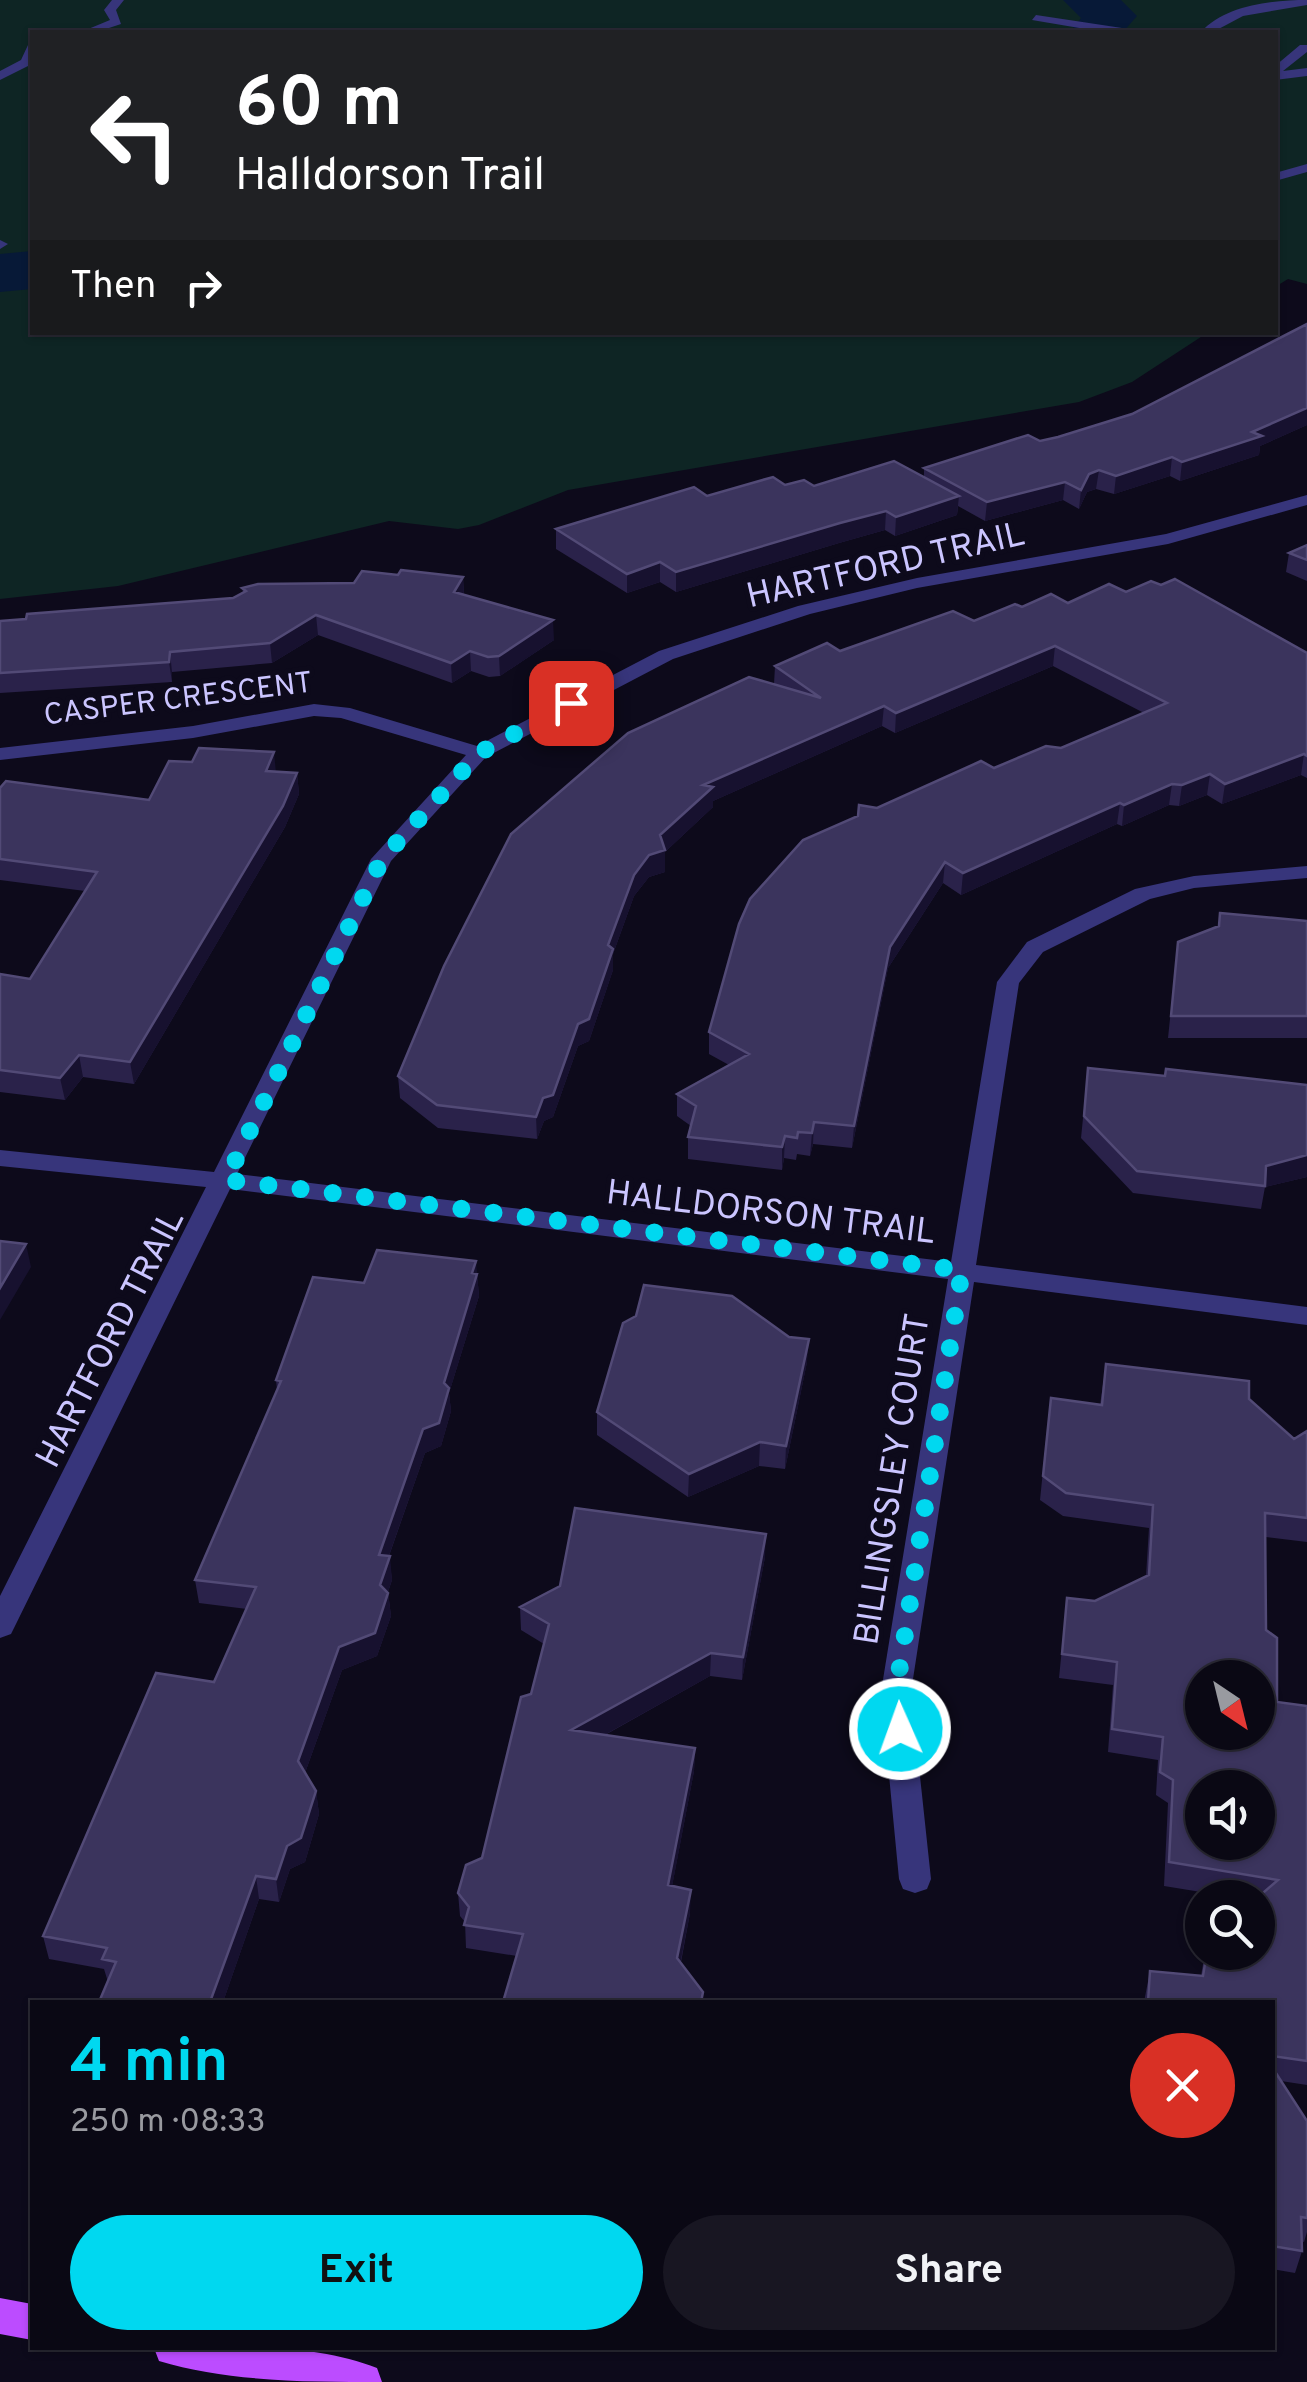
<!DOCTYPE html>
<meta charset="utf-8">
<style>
:root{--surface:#0a0814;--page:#181622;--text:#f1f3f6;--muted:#999aa0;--line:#2a2934;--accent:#00d8f0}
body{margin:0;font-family:Overpass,sans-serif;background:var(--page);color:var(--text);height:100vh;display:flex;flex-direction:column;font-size:38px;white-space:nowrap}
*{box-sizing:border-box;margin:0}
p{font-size:32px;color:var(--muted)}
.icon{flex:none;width:55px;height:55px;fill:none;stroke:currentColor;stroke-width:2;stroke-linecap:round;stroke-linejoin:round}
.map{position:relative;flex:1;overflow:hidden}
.side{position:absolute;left:30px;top:2000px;width:1245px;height:350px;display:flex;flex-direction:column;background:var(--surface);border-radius:0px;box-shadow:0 2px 8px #0004,0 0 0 2px var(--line)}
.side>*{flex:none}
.hud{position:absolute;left:30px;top:30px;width:1248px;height:305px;border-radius:0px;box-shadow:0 2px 8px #0004,0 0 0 2px var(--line);background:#202124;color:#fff;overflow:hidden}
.needle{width:65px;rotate:145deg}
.fabs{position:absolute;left:1185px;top:1660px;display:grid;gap:20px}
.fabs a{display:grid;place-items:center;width:90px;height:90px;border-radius:50%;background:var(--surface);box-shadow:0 2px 8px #0004,0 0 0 2px var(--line);font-size:50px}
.pin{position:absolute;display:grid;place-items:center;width:85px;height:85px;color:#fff;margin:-42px;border-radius:20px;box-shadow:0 5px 15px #0006}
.me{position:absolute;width:110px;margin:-55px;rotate:358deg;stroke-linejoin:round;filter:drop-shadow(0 0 8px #0008)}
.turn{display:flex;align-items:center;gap:35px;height:210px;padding:0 40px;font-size:45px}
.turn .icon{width:130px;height:130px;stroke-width:2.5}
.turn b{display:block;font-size:70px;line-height:85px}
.then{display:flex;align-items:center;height:95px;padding:0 40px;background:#0003;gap:20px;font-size:38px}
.round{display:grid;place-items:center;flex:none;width:105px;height:105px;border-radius:52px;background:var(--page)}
.overview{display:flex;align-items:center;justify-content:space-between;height:170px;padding:0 40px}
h1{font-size:60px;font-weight:700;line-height:75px;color:var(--accent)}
.primary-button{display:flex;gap:20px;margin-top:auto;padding:20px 40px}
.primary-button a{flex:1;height:115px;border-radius:60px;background:var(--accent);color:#111;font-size:40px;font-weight:700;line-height:115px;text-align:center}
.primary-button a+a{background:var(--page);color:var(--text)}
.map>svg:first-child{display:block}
.green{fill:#0e2524}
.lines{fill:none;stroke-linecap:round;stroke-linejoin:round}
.river{fill:#071937;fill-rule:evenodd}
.minor{fill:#37357b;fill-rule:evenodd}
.major{fill:#bc4cff;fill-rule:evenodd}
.wall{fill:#2a224a}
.shaded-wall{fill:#17112f}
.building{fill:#3b345d;stroke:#524a76;stroke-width:2.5;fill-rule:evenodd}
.route{stroke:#00d8f0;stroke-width:18;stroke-dasharray:0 32.4}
.labels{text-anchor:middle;stroke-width:10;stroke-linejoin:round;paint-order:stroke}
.far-street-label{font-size:30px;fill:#cbc5ff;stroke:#0d0a1b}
.street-label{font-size:35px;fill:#cbc5ff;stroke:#0d0a1b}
</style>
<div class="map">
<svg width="1307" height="2382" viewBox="0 0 1307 2382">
<rect width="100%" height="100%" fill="#0d0a1b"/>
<path class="green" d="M 0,0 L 1307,0 L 1307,284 L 1288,279 L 1275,287 L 1275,32 L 32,32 L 32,332 L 1207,333 L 1132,382 L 1079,402 L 568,490 L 479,525 L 458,529 L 389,521 L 118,586 L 0,599 Z"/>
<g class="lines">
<path class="river" d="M 1063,0 L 1121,0 L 1137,16 L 1123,32 L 1070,32 L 1081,18 Z
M 32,251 L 32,289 L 0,292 L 0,254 Z"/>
<path class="minor" d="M 112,0 L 124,0 L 116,10 L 121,24 L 97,32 L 81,32 L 110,20 L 104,10 Z
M 1307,0 L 1307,5 L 1243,16 L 1213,32 L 1201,32 C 1225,5 1272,0 1307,0 Z
M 1036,15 L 1122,28 L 1128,32 L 1103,32 L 1032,20 Z
M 28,45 L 32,45 L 30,65 L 0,80 L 0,71 L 21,60 Z
M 1300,45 L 1307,45 L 1307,52 L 1283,71 L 1307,68 L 1307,76 L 1275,80 L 1275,66 Z
M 1307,164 L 1307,172 L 1275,181 L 1275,173 Z
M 0,240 L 8,244 L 0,249 Z
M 1307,495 L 1307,505 L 1168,544 L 917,588 L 810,614 L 673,659 L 486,757 L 391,861 L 237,1174 L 951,1262 L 997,982 L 1027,942 L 1135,889 L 1194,876 L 1307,866 L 1307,878 L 1194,888 L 1150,899 L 1043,952 L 1019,983 L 976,1265 L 1307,1307 L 1307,1325 L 974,1282 L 911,1692 L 931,1879 L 927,1889 L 915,1893 L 903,1889 L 899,1879 L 881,1692 L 948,1279 L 230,1189 L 15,1626 L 11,1634 L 0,1638 L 0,1596 L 206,1187 L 0,1166 L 0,1150 L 214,1172 L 371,859 L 466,755 L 341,718 L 314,716 L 193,738 L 0,760 L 0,748 L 193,726 L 314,704 L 350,708 L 477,746 L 659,651 L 798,606 L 917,578 L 1166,534 Z"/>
<path class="major" d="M 0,2298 L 32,2304 L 32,2340 L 0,2334 Z
M 154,2348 C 221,2344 314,2343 377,2368 L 382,2382 C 309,2382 228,2382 159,2361 Z"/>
</g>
<path class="wall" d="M 1307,324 L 1307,425 L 1260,446 L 1259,455 L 1180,481 L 1170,476 L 1114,494 L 1096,489 L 1087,492 L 1079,509 L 1063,500 L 985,521 L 958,506 L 957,515 L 895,536 L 885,530 L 839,543 L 676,592 L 660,582 L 627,593 L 556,549 L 556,529 L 707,496 L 785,485 L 814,486 L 924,477 L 924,468 L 1058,437 L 1132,414 Z
M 1307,545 L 1307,581 L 1286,572 L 1289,553 Z
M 398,575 L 463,577 L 464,595 L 554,640 L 500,676 L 489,677 L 471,671 L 452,683 L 318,635 L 272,663 L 172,672 L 172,682 L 0,693 L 0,621 L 233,598 L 243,592 L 242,588 L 354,583 Z
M 1126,592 L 1307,653 L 1307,778 L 1301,775 L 1222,804 L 1207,795 L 1179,806 L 1169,805 L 1122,826 L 1117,824 L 961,895 L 943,883 L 888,968 L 852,1148 L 813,1144 L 810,1156 L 797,1154 L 796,1160 L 784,1158 L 782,1170 L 688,1159 L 688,1137 L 691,1126 L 677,1116 L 677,1094 L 729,1065 L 709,1054 L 709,1032 L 877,808 L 994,768 L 1061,748 L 1144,713 L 1053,666 L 895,733 L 882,726 L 713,801 L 713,807 L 665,852 L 665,872 L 649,877 L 634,896 L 613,954 L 613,970 L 589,1041 L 578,1046 L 553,1117 L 544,1121 L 537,1139 L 438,1128 L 400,1098 L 398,1076 L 774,684 L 775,666 L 974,621 L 1022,607 L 1068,603 Z
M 276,772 L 297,773 L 299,794 L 285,827 L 134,1084 L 83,1077 L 65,1100 L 0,1092 L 0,974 L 30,979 L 85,891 L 0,880 L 0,788 L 149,800 Z
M 1220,913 L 1307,921 L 1307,1038 L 1168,1038 L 1178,942 L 1218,927 Z
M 1088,1068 L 1165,1076 L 1307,1085 L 1307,1177 L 1265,1187 L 1261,1209 L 1133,1193 L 1081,1138 Z
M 477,1274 L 479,1296 L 449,1393 L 451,1411 L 441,1446 L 425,1453 L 389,1556 L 392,1580 L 388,1592 L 391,1616 L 377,1656 L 342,1670 L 305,1773 L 316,1791 L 319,1814 L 305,1862 L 290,1869 L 279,1902 L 259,1899 L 223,2002 L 99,2002 L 108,1982 L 104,1969 L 49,1959 L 43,1936 L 214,1682 L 247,1609 L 199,1603 L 195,1580 L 277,1390 L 276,1380 L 364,1283 Z
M 807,1362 L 785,1469 L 759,1466 L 688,1497 L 597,1435 L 597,1412 Z
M 1106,1364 L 1249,1399 L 1294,1439 L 1307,1431 L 1307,1542 L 1266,1537 L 1266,1630 L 1277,1702 L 1307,1706 L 1307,2085 L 1281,2081 L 1307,2121 L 1307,2232 L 1304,2242 L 1301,2241 L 1302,2251 L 1295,2273 L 1272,2269 L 1272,2002 L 1144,2002 L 1150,1971 L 1201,1976 L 1205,1952 L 1258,1952 L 1258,1898 L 1238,1898 L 1164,1886 L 1168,1803 L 1156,1795 L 1158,1760 L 1108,1752 L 1113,1685 L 1059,1678 L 1067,1598 L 1095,1601 L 1146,1576 L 1149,1528 L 1063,1516 L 1040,1500 L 1048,1421 L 1100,1405 Z
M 765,1557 L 742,1680 L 710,1676 L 605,1735 L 695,1748 L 694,1771 L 672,1886 L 690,1913 L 681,1962 L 517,1956 L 466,1948 L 465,1922 L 460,1916 L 458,1893 L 482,1858 L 531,1694 L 544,1644 L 521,1630 L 520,1607 Z"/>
<path class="shaded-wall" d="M 1307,408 L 1307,425 L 1260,446 L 1259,455 L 1180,481 L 1182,462 Z
M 1172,457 L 1170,476 L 1114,494 L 1116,476 Z
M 1099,470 L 1096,489 L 1087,492 L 1079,509 L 1081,490 L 1089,474 Z
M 1065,482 L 1063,500 L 985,521 L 987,502 Z
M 959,496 L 957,515 L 895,536 L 896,517 Z
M 886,511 L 885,530 L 839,543 L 676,592 L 676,572 L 840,523 Z
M 660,562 L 660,582 L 627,593 L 627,574 Z
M 463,577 L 464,596 L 454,592 Z
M 316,615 L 318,635 L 272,663 L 270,643 Z
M 553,620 L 554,640 L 500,676 L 499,656 Z
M 1055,646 L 1053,666 L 895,733 L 896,713 Z
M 470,651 L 471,671 L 452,683 L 451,663 Z
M 170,652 L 172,672 L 172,682 L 169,662 Z
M 884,706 L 882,726 L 713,801 L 713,807 L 665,852 L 665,872 L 649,877 L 634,896 L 613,954 L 613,970 L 589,1041 L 578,1046 L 553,1117 L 544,1121 L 537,1139 L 536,1117 L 543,1098 L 578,1024 L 634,875 L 660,835 L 703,785 Z
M 274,752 L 276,773 L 266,771 Z
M 1304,754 L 1301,775 L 1222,804 L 1225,784 Z
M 297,773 L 299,794 L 285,827 L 134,1084 L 130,1062 Z
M 1210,774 L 1207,795 L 1179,806 L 1182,785 Z
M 1172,784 L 1169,805 L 1122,826 L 1124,805 Z
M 1120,803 L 1117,824 L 961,895 L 963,873 Z
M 945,862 L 943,883 L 888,968 L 852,1148 L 854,1126 L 890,947 Z
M 79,1055 L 83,1077 L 65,1100 L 60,1078 Z
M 814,1122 L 813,1144 L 810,1156 L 812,1133 Z
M 785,1136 L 784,1158 L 782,1170 L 782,1147 Z
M 1307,1155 L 1307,1177 L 1265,1187 L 1266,1166 Z
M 26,1244 L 31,1267 L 0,1320 L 0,1288 Z
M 476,1261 L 479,1296 L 449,1393 L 451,1411 L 441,1446 L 425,1453 L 381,1578 L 379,1555 L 423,1429 L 444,1383 Z
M 809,1339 L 807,1362 L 785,1469 L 786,1446 Z
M 760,1442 L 759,1466 L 688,1497 L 689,1474 Z
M 766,1534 L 765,1557 L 742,1680 L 743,1657 Z
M 390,1556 L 392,1580 L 382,1609 L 380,1585 Z
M 388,1593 L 391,1616 L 377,1656 L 342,1670 L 301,1784 L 298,1761 L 339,1647 Z
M 711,1653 L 710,1676 L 572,1753 L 571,1730 Z
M 695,1748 L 694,1771 L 668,1908 L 668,1885 Z
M 316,1791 L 319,1814 L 305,1862 L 290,1869 L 279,1902 L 276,1879 L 287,1846 Z
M 256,1876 L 259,1899 L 223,2002 L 210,2002 Z
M 691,1890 L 690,1913 L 677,1980 L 677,1958 Z"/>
<path class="building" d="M 1307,324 L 1307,408 L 1252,432 L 1262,436 L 1182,462 L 1172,457 L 1116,476 L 1099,470 L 1089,474 L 1081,490 L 1065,482 L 987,502 L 924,468 L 1028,435 L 1040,441 L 1058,437 L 1132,414 Z
M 894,461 L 959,496 L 896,517 L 886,511 L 840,523 L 676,572 L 660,562 L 627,574 L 556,529 L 694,487 L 707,496 L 773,477 L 785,485 L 804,480 L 814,486 Z
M 1307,545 L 1307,560 L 1289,553 Z
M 401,570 L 463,577 L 454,592 L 553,620 L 499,656 L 488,657 L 470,651 L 451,663 L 316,615 L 270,643 L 170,652 L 169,662 L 0,673 L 0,621 L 26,619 L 27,614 L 233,598 L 246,591 L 242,588 L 258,584 L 354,583 L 362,571 L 398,575 Z
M 1175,579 L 1307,653 L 1307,756 L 1304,754 L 1225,784 L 1210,774 L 1182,785 L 1172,784 L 1124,805 L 1120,803 L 963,873 L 945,862 L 890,947 L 854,1126 L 814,1122 L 812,1133 L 798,1132 L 797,1138 L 785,1136 L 782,1147 L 688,1137 L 696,1106 L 677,1094 L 749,1054 L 709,1032 L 739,924 L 750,899 L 803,840 L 858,816 L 859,805 L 877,808 L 981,761 L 994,768 L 1046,746 L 1061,748 L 1167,703 L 1055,646 L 896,713 L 884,706 L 703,785 L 713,787 L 660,835 L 665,850 L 649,855 L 634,875 L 608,945 L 613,949 L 589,1019 L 578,1024 L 553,1095 L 543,1098 L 536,1117 L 437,1105 L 398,1076 L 444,966 L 511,834 L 628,733 L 749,677 L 821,698 L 775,666 L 827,643 L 840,651 L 953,611 L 974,621 L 1015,604 L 1022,607 L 1051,594 L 1068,603 L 1109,584 L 1126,592 L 1151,581 L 1161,585 Z
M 199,748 L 274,752 L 266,771 L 297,773 L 283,806 L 130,1062 L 79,1055 L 60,1078 L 0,1070 L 0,974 L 30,979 L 97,872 L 0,859 L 0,788 L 6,781 L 149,800 L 169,761 L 192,762 Z
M 1220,913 L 1307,921 L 1307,1016 L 1171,1016 L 1178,942 L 1219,926 Z
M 1088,1068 L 1165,1076 L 1166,1069 L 1307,1085 L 1307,1155 L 1266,1166 L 1265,1186 L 1137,1171 L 1084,1116 Z
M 0,1241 L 26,1244 L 0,1288 Z
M 377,1250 L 476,1261 L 472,1273 L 477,1274 L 444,1383 L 449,1388 L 439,1423 L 423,1429 L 379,1555 L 390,1556 L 380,1585 L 388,1593 L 375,1633 L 339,1647 L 298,1761 L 316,1791 L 301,1838 L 287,1846 L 276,1879 L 256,1876 L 210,2002 L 99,2002 L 116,1962 L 102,1959 L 107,1948 L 43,1936 L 156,1673 L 214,1682 L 256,1587 L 195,1580 L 281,1381 L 276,1380 L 313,1277 L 364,1283 Z
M 644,1285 L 732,1296 L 789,1337 L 809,1339 L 786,1446 L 760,1442 L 689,1474 L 597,1412 L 623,1323 L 636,1316 Z
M 1106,1364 L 1249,1381 L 1249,1399 L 1294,1439 L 1307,1431 L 1307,1518 L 1265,1513 L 1266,1630 L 1277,1638 L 1277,1702 L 1307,1706 L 1307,2061 L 1272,2056 L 1272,2002 L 1148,2002 L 1150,1971 L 1203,1976 L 1207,1952 L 1258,1952 L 1257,1898 L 1278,1880 L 1169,1862 L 1173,1780 L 1160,1772 L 1163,1737 L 1112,1729 L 1117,1662 L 1062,1654 L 1067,1598 L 1095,1601 L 1149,1575 L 1153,1505 L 1066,1493 L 1043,1476 L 1051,1398 L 1102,1405 ZM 1202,1678 L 1258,1678 L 1258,1732 L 1202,1732 ZM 1202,1788 L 1258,1788 L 1258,1842 L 1202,1842 Z
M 575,1508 L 766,1534 L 743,1657 L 711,1653 L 571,1730 L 695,1748 L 668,1885 L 691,1890 L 677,1958 L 703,1992 L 701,2002 L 503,2002 L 523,1934 L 464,1925 L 469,1907 L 458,1893 L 466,1865 L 482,1858 L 521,1697 L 531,1694 L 549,1624 L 520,1607 L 560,1586 Z
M 1272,2067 L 1307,2121 L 1307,2218 L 1301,2217 L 1302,2251 L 1272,2246 Z"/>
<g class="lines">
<path class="route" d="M 571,703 L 479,753 L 382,859 L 226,1180 L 962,1270 L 896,1692 L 900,1729"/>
</g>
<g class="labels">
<g class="far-street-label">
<text transform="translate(178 698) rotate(-7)" y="10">CASPER CRESCENT</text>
</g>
<g class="street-label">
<text transform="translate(885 564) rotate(-13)" y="12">HARTFORD TRAIL</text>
<text transform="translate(771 1211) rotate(7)" y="12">HALLDORSON TRAIL</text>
<text transform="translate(109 1338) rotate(-63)" y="12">HARTFORD TRAIL</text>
<text transform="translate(891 1479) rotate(-81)" y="12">BILLINGSLEY COURT</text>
</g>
</g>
</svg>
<div class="fabs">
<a><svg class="needle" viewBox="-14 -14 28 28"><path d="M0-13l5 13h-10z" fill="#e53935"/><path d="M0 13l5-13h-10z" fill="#999aa0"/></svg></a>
<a><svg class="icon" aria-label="sound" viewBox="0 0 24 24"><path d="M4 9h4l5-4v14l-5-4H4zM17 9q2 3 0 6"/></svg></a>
<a><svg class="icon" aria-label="search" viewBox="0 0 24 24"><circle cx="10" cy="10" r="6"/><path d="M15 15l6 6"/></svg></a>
</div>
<div class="pin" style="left:571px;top:703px;background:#d93025"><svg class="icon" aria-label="arrive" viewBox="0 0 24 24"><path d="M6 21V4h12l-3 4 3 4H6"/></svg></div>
<svg class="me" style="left:900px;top:1729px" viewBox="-20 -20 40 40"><circle r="17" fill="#00d8f0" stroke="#fff" stroke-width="3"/><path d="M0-11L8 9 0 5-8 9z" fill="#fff"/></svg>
<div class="hud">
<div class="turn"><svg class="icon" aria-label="left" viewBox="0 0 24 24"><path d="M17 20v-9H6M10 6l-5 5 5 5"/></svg><div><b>60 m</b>Halldorson Trail</div></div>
<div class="then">Then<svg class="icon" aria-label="right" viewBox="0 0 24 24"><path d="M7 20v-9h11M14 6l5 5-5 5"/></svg></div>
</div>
<section class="side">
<div class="overview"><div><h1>4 min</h1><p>250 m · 08:33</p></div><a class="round" style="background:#d93025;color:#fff"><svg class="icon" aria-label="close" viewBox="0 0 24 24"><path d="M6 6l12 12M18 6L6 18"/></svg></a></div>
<div class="primary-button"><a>Exit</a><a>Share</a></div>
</section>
</div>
